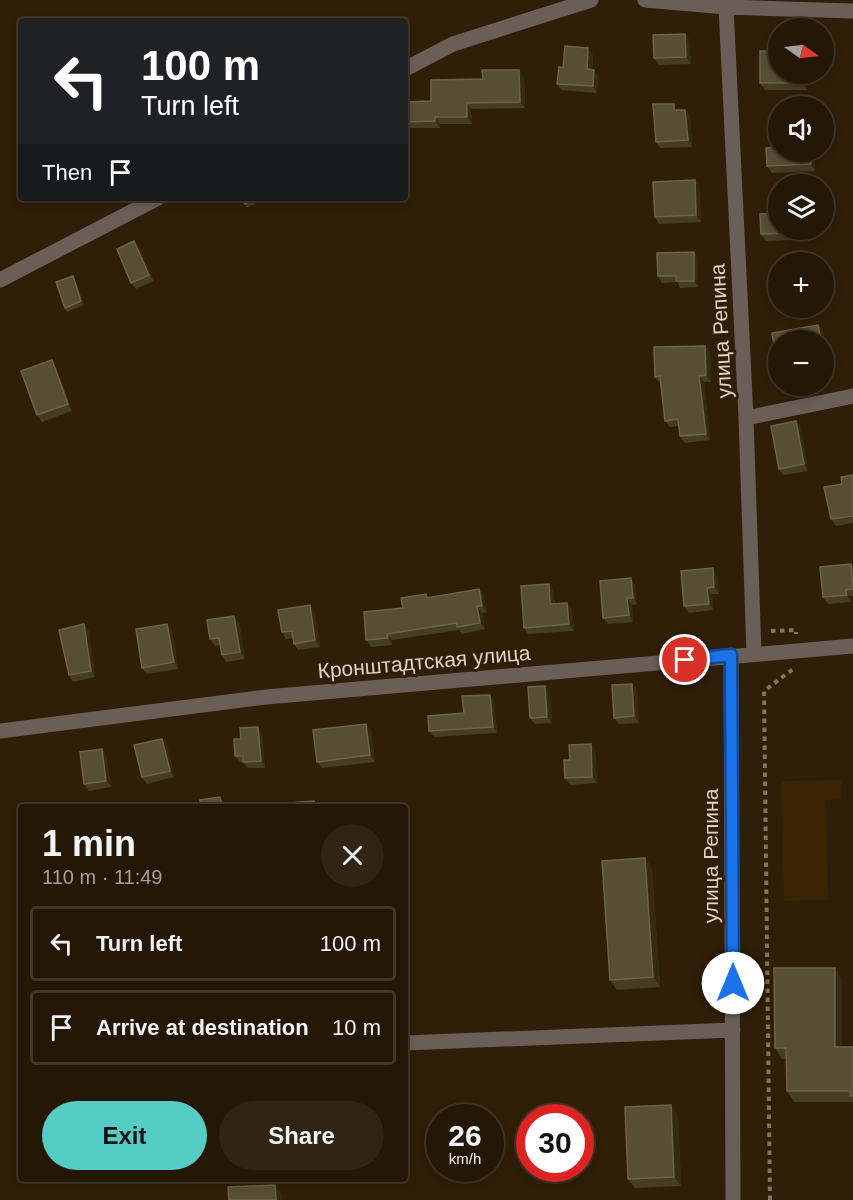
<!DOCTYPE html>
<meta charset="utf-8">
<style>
:root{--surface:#241706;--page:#302414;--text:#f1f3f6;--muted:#a39f9b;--line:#413628;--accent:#54cdc6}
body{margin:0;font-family:Helvetica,sans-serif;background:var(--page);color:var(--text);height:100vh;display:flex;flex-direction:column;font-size:22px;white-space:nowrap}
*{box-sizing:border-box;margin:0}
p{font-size:20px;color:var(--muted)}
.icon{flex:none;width:33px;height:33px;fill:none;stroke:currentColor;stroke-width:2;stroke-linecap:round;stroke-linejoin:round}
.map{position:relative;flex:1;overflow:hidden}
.drawer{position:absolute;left:18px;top:804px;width:390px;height:378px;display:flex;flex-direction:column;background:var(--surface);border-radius:6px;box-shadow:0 3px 9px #0003,0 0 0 2px var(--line)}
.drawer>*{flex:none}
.guide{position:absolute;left:18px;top:18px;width:390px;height:183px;border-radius:6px;box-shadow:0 3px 9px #0003,0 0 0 2px var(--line);background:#202124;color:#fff;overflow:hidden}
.needle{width:39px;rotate:104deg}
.fabs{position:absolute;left:768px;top:18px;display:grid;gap:12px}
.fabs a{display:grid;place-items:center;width:66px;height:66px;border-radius:50%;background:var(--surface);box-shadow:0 3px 9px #0003,0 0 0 2px var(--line);font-size:30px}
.speed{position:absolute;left:426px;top:1104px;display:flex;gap:12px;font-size:30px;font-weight:700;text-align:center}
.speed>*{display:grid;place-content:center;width:78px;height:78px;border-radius:50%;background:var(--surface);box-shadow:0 3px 9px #0003,0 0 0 2px var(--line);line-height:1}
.speed small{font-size:15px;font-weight:400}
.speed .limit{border:9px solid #d22;background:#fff;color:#111}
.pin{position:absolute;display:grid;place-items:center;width:51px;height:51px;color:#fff;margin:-26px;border:3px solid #fff;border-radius:50%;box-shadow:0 2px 6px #0007}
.me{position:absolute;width:66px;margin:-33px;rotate:0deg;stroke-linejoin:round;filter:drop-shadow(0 0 4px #0008)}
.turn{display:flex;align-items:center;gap:21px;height:126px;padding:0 24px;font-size:27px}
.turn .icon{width:78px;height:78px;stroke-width:2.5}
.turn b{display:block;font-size:42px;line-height:51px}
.then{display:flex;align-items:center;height:57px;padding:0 24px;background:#0003;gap:12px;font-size:22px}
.round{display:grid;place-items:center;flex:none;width:63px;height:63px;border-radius:32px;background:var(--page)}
.headline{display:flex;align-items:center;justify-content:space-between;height:102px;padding:0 24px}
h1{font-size:36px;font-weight:600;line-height:45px}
.cta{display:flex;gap:12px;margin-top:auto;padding:12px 24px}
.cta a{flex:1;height:69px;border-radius:36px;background:var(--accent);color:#111;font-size:24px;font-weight:600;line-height:69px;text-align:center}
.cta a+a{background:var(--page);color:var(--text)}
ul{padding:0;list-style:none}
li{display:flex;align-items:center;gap:18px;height:75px;margin:0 12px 9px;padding:0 12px;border:3px solid var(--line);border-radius:6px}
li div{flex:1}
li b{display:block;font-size:22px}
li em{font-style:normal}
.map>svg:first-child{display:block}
.built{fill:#3a2405}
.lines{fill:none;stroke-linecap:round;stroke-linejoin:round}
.path{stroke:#817360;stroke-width:4;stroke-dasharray:4.5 4.5;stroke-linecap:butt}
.minor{stroke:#6b5e58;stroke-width:15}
.wall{fill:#463e23}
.shaded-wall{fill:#362b11}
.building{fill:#564e35;stroke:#6c634c;stroke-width:1.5}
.route-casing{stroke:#114b97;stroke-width:15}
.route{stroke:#1a73e8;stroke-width:10}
.labels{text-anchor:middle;stroke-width:6;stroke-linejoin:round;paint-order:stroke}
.street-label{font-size:21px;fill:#dfd3c6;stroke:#301f08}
</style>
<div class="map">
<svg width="853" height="1200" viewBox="0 0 853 1200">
<rect width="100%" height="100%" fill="#301f08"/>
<path class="built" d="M 842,780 L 842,799 L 826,800 L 828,900 L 784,901 L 781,781 Z"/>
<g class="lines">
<path class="path" d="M 771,631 L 796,630 L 796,634
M 770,1200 L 764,691 L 793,669"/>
<path class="minor" d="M 645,0 L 726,7 L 853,11
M 726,7 L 746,418 L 754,654
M 405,69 L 453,44 L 591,0
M 0,280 L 158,198
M 746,418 L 853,396
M 731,655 L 733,1200
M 0,731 L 266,697 L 853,646
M 405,1043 L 733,1030"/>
</g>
<path class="wall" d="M 685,34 L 689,40 L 691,64 L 659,65 L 654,58 Z
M 593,55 L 592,70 L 598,76 L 597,93 L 562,90 L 557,84 L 563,68 Z
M 519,70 L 524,77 L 525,108 L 471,109 L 472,124 L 440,124 L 440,128 L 405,128 L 405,102 L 431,101 L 483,79 Z
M 778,74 L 807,74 L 807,90 L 765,90 L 760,83 Z
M 685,110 L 690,116 L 692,147 L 660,148 L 656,142 Z
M 405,135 L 409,144 L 405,145 Z
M 815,152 L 815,171 L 772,173 L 767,166 Z
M 695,180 L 699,186 L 701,222 L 659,224 L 655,217 Z
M 242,198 L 262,198 L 263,199 L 247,208 Z
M 778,230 L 816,230 L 816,239 L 766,241 L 761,234 Z
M 139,248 L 154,281 L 136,289 L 131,283 Z
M 698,258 L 698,287 L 680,288 L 677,282 L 662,283 L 658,276 Z
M 73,276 L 75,280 L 84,305 L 67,312 L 65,308 Z
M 818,325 L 823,332 L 830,375 L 824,376 L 824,340 Z
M 705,346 L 710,352 L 711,382 L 704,382 L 710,440 L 685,443 L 680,436 L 679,426 L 670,427 L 665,421 L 660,383 L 655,377 Z
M 56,367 L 72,411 L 42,422 L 37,415 Z
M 796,421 L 801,428 L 808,471 L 783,475 L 779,469 Z
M 853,475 L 853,523 L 836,526 L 831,519 L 842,484 Z
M 851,564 L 853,566 L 853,596 L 850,596 L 851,602 L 828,604 L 823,597 Z
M 717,575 L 719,594 L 712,594 L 713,610 L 689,613 L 684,606 Z
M 549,584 L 553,590 L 555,604 L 567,603 L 572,609 L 574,631 L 528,634 L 524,628 Z
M 635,585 L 637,604 L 632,605 L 633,622 L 608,624 L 603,618 Z
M 479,589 L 483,595 L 487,612 L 482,613 L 485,629 L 462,634 L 459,630 L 392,640 L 392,645 L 371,647 L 366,640 L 403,608 L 429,598 Z
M 310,605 L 315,612 L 320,647 L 298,650 L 294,644 L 293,638 L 286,639 L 282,632 Z
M 239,622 L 245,659 L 226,662 L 222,655 L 220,645 L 215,646 L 210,639 Z
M 84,624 L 89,631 L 95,677 L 73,682 L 69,675 Z
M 172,630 L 178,669 L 147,674 L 142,668 Z
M 632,684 L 637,690 L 639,723 L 619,724 L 614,718 Z
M 550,693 L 552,723 L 535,724 L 530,718 Z
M 494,701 L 497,733 L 434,737 L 429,731 L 464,713 Z
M 371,730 L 375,762 L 322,768 L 317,762 Z
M 262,734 L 265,768 L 248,768 L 243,762 L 240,762 L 235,756 L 241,739 Z
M 591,744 L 595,750 L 597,783 L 570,785 L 565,778 Z
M 167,745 L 174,777 L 147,784 L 142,777 Z
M 102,749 L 106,755 L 111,787 L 89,791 L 84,784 Z
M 645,858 L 652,868 L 660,987 L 617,990 L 610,980 Z
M 842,979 L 842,1047 L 853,1047 L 853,1102 L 794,1102 L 787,1091 L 786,1059 L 782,1059 L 775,1048 Z
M 678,1115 L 681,1186 L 635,1188 L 628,1179 Z"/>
<path class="shaded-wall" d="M 685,34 L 689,40 L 691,64 L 686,57 Z
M 588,48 L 593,55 L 591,76 L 587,69 Z
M 519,70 L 524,77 L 525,108 L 520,102 Z
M 594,70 L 598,76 L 597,93 L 593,86 Z
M 802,74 L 807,74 L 807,90 L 802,83 Z
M 467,103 L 471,109 L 472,124 L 467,117 Z
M 685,110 L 690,116 L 692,147 L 688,140 Z
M 435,117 L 440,124 L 440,128 L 435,121 Z
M 810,152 L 815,152 L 815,171 L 811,164 Z
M 695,180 L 699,186 L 701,222 L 696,215 Z
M 811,230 L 816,230 L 816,239 L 811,232 Z
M 134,241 L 139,248 L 154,281 L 149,275 Z
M 694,252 L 698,258 L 698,287 L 694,281 Z
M 73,276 L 75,280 L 84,305 L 81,301 Z
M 818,325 L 823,332 L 830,375 L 825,368 L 824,356 L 824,340 L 821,340 Z
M 705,346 L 710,352 L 711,382 L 706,375 Z
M 52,360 L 56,367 L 72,411 L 68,404 Z
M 699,376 L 704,382 L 710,440 L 706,434 Z
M 796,421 L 801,428 L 808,471 L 804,464 Z
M 713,568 L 717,575 L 719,594 L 714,587 Z
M 631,578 L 635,585 L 637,604 L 633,598 Z
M 549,584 L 553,590 L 555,610 L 550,604 Z
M 707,588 L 712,594 L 713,610 L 709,604 Z
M 479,589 L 483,595 L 487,612 L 482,606 Z
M 846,590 L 850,596 L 851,602 L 847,595 Z
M 627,598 L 632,605 L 633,622 L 629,615 Z
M 567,603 L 572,609 L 574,631 L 569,624 Z
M 310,605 L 315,612 L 320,647 L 315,640 Z
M 477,606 L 482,613 L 485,629 L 480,623 Z
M 234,616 L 239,622 L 245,659 L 240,652 Z
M 84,624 L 89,631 L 95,677 L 91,671 Z
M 167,624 L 172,630 L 178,669 L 174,662 Z
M 387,634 L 392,640 L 392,645 L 388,638 Z
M 632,684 L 637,690 L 639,723 L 634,716 Z
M 545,686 L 550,693 L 552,723 L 547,717 Z
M 490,695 L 494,701 L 497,733 L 493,727 Z
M 366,724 L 371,730 L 375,762 L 370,755 Z
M 258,727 L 262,734 L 265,768 L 261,761 Z
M 162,739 L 167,745 L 174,777 L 170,771 Z
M 591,744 L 595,750 L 597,783 L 592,777 Z
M 102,749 L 106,755 L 111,787 L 106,781 Z
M 220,797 L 225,804 L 225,807 L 222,807 Z
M 645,858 L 652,868 L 660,987 L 653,977 Z
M 835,968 L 842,979 L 842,1058 L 835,1047 Z
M 671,1105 L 678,1115 L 681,1186 L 674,1177 Z
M 275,1185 L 282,1194 L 282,1200 L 276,1200 Z"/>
<path class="building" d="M 685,34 L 686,57 L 654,58 L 653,35 Z
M 565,46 L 588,48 L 587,69 L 594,70 L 593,86 L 557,84 L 559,67 L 563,68 Z
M 760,51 L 778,51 L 778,74 L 802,74 L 802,83 L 760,83 Z
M 482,70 L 519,70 L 520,102 L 467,103 L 467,117 L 435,117 L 435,121 L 405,122 L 405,102 L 431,101 L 431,80 L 483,79 Z
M 653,104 L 674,104 L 674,110 L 685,110 L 688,140 L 656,142 Z
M 778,147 L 778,152 L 810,152 L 811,164 L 767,166 L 766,148 Z
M 695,180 L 696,215 L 655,217 L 653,182 Z
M 242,198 L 257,198 L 245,204 Z
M 778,213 L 778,230 L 811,230 L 811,232 L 761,234 L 760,214 Z
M 134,241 L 149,275 L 131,283 L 117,249 Z
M 694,252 L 694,281 L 676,281 L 676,276 L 658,276 L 657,253 Z
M 73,276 L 81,301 L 65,308 L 56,282 Z
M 818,325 L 821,340 L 778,340 L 778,370 L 772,333 Z
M 705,346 L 706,375 L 699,376 L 706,434 L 680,436 L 678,419 L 665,421 L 660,376 L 655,377 L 654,347 Z
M 52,360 L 68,404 L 37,415 L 21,371 Z
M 796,421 L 804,464 L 779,469 L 771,426 Z
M 853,475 L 853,516 L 831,519 L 824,487 L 842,484 L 841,477 Z
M 851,564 L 853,589 L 846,590 L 847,595 L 823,597 L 820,567 Z
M 713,568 L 714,587 L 707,588 L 709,604 L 684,606 L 681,571 Z
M 631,578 L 633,598 L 627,598 L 629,615 L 603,618 L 600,581 Z
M 549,584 L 550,604 L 567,603 L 569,624 L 524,628 L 521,586 Z
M 479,589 L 482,606 L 477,606 L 480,623 L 457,627 L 457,623 L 387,634 L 388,638 L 366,640 L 364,612 L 403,608 L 401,598 L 426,594 L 427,598 Z
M 310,605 L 315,640 L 294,644 L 292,631 L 282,632 L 278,610 Z
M 234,616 L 240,652 L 222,655 L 219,638 L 210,639 L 207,620 Z
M 84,624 L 91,671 L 69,675 L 59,630 Z
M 167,624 L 174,662 L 142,668 L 136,629 Z
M 632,684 L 634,716 L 614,718 L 612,685 Z
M 545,686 L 547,717 L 530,718 L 528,687 Z
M 490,695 L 493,727 L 429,731 L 428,716 L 464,713 L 462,696 Z
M 366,724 L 370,755 L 317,762 L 313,730 Z
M 258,727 L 261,761 L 243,762 L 243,756 L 235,756 L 234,739 L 241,739 L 240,728 Z
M 162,739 L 170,771 L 142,777 L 134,745 Z
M 591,744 L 592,777 L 565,778 L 564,760 L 570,760 L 569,745 Z
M 102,749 L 106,781 L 84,784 L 80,752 Z
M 220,797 L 222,807 L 200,807 L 200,800 Z
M 314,801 L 314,807 L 291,807 L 290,803 Z
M 645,858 L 653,977 L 610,980 L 602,861 Z
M 774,968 L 835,968 L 835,1047 L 853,1047 L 853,1096 L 850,1096 L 850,1091 L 787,1091 L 786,1048 L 775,1048 Z
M 671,1105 L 674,1177 L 628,1179 L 625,1107 Z
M 275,1185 L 276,1200 L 229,1200 L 228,1187 Z"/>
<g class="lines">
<g class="route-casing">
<path id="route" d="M 685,660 L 731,655 L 733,983"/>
</g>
<use href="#route" class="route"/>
</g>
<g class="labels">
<g class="street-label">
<text transform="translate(721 331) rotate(-93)" y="7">улица Репина</text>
<text transform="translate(424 662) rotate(-5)" y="7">Кронштадтская улица</text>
<text transform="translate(711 856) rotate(-90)" y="7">улица Репина</text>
</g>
</g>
</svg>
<div class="fabs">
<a><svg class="needle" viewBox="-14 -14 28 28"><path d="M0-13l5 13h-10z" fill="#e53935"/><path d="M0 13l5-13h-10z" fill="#a39f9b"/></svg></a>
<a><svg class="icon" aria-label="sound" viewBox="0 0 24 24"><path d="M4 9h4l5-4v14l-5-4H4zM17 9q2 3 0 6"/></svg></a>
<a><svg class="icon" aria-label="layers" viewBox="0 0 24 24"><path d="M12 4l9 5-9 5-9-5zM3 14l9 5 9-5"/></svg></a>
<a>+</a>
<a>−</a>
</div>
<div class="speed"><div>26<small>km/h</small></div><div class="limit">30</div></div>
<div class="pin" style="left:685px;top:660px;background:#d93025"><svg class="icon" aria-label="arrive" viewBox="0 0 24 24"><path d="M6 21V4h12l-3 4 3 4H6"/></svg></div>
<svg class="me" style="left:733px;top:983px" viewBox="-20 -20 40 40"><circle r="19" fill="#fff"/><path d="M0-13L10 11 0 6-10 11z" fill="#1a73e8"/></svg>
<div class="guide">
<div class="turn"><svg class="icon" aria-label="left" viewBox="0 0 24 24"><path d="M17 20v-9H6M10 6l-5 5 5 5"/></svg><div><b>100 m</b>Turn left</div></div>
<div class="then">Then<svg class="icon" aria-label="arrive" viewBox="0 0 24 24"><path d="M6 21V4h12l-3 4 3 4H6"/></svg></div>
</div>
<section class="drawer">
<div class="headline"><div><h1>1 min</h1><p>110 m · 11:49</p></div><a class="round"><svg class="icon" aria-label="close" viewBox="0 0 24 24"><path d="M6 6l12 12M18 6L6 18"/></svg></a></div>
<ul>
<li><svg class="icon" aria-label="left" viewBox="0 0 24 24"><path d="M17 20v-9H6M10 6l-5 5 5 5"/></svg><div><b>Turn left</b></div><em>100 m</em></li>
<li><svg class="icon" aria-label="arrive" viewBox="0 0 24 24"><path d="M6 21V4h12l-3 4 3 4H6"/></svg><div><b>Arrive at destination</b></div><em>10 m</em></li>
</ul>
<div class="cta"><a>Exit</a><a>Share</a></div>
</section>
</div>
